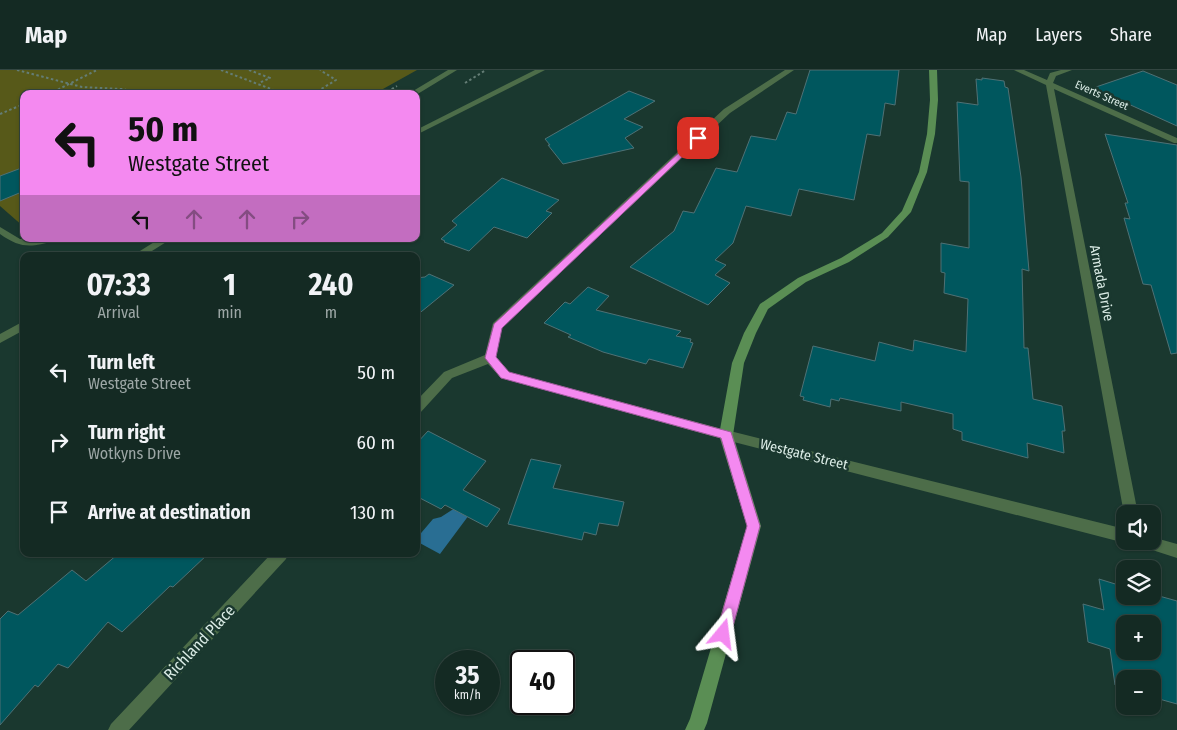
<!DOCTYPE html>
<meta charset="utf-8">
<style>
:root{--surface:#142a23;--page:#213630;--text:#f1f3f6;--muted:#9da7a6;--line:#334641}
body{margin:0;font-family:"Fira Sans Condensed",sans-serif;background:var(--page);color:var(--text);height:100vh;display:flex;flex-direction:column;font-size:19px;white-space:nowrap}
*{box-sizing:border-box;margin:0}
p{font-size:16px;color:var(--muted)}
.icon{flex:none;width:28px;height:28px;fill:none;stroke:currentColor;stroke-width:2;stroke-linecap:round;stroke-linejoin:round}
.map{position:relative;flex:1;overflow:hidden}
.sheet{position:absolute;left:20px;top:182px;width:400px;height:305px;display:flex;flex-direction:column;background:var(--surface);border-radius:10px;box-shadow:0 1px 4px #0004,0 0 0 1px var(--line)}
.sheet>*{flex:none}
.hud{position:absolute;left:20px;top:20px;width:400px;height:152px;border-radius:10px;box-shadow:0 1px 4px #0004,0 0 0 1px var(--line);background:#f489f0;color:#111;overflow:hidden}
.fabs{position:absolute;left:1116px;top:435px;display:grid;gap:10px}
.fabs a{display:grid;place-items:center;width:45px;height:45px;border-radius:10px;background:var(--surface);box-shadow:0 1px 4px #0004,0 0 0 1px var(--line);font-size:25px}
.speed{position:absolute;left:435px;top:580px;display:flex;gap:10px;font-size:25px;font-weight:700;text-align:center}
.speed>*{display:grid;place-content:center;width:65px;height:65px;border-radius:50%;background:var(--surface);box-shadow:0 1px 4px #0004,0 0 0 1px var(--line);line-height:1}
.speed small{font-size:12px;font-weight:400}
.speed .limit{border:2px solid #111;border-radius:8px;background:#fff;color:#111}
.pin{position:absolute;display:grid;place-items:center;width:42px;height:42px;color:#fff;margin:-21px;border-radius:10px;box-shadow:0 2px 8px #0006}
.me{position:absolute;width:55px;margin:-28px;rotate:16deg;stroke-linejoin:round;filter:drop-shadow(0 0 4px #0008)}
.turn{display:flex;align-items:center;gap:18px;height:105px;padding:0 25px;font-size:22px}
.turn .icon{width:65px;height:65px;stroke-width:2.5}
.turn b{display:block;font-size:35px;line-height:42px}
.lanes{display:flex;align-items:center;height:48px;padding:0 25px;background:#0003;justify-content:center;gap:25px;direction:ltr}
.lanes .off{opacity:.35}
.eta{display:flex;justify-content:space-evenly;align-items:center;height:85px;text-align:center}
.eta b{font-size:30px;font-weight:700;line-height:35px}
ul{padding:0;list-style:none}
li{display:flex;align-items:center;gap:15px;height:70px;padding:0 25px}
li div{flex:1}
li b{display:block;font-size:19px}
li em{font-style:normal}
header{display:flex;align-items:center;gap:30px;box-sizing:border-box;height:70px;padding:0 25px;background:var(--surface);border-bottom:1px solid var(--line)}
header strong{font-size:24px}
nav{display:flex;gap:28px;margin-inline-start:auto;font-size:18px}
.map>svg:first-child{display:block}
.green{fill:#575919}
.water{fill:#296e93}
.building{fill:#00575e;stroke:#4f7175;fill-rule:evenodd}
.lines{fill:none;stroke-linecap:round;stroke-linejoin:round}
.path{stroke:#647d75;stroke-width:2;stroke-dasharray:2.5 2.5;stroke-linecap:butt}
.lane{fill:#4d6d49;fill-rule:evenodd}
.street{fill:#4d6d49;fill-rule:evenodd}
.secondary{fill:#5a8e54;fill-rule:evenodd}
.route{fill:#f489f0;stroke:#9f599c}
.labels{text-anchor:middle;stroke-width:5;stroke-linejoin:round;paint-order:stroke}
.far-street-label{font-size:11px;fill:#dbece6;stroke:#1a382f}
.street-label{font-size:14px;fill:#dbece6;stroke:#1a382f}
.near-street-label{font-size:16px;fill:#dbece6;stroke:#1a382f}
</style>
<header>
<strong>Map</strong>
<nav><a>Map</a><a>Layers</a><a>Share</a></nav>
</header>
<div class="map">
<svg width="1177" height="660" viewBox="0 0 1177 660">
<rect width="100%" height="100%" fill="#1a382f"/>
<path class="green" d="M 0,0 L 417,0 L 374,24 L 24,24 L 24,157 L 0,136 Z"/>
<path class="water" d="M 455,438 L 469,445 L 440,484 L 416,471 L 416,469 L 433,449 L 441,447 Z"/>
<path class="building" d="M 810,0 L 899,0 L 895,35 L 885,33 L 880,66 L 867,64 L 854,130 L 799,119 L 791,146 L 746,136 L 733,173 L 715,190 L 726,195 L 715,205 L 730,213 L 708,235 L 630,197 L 674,161 L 683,141 L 694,143 L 716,98 L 737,102 L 751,66 L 776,70 L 787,42 L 796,44 Z
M 1143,1 L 1177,15 L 1177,56 L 1093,18 Z
M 982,8 L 1004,11 L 1005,17 L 1008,18 L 1021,107 L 1029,201 L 1022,199 L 1024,278 L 1028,278 L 1033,329 L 1062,336 L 1065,361 L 1062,361 L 1064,383 L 1027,373 L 1028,388 L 962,370 L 962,362 L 953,359 L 953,344 L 901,332 L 901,341 L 840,328 L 839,331 L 831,329 L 830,337 L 803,330 L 804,327 L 800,326 L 813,276 L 875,291 L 879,272 L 913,281 L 914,270 L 966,282 L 968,229 L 944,223 L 945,203 L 941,202 L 941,173 L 969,178 L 969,112 L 960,111 L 957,32 L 978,35 L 976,9 L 982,10 Z
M 629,21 L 655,31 L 624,49 L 643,57 L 625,68 L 634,78 L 563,94 L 548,75 L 550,75 L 545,69 Z
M 1105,64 L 1177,75 L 1177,283 L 1171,284 L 1151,215 L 1143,214 L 1124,148 L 1130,149 L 1125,133 L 1128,133 Z
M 24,97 L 24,121 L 0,131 L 0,106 Z
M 502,108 L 559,130 L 546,141 L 552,143 L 527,168 L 494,157 L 469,181 L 444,172 L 445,171 L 441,169 L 457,155 L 452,151 Z
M 429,204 L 454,215 L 416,246 L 416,208 L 425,207 Z
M 588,217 L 609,226 L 596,240 L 681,261 L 676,266 L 691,269 L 690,272 L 693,273 L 683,298 L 649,289 L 646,294 L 603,282 L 568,267 L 571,265 L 544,253 L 565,232 L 570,234 Z
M 428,361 L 486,391 L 463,420 L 500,439 L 487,457 L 445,435 L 441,439 L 416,426 L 416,374 Z
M 531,389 L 561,395 L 553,418 L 624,432 L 618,456 L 599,453 L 596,465 L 584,462 L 582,470 L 508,454 Z
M 118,484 L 208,484 L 173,517 L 170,516 L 122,562 L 108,552 L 68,598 L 58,594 L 38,617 L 35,615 L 0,655 L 0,549 L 8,541 L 18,545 L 72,500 L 86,511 Z
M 1099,509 L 1125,517 L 1125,526 L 1152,526 L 1152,524 L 1177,531 L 1177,634 L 1152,627 L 1152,609 L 1125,609 L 1125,618 L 1115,615 L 1110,579 L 1088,572 L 1083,534 L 1104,540 ZM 1125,554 L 1152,554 L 1152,581 L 1125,581 Z"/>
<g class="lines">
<path class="path" d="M 17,0 L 82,17 L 122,19 L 145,24
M 221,0 L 284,24
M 249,0 L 270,8 L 259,13
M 465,13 L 486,0
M 49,24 L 97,0
M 313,24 L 336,10 L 320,0
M 383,24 L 397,16
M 0,44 L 24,34"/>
<path class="lane" d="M 0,157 L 20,169 L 57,169 L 55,171 C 31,177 21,179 0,164 Z"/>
<path class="street" d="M 448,0 L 457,0 L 416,25 L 408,24 Z
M 535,0 L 545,0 L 416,65 L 416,60 Z
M 785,0 L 794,0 L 730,43 L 502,257 L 496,287 L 509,302 L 726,360 L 1125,459 L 1125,471 L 1128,471 L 1125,473 L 726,370 L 505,309 L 501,308 L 488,294 L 452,308 L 420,343 L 416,345 L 416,331 L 444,302 L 485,285 L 493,253 L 724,39 Z
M 1014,0 L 1024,0 L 1047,10 L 1050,3 L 1061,0 L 1072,0 L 1056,6 L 1053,13 L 1177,68 L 1177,73 L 1174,73 L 1054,19 L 1138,444 L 1125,444 L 1125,446 L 1124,444 L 1046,15 Z
M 159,169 L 171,169 L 144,186 L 132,186 Z
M 24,251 L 24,260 L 0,273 L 0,264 Z
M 1152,467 L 1177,474 L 1177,488 L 1140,476 L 1138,471 L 1152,471 Z
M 271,484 L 288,484 L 286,489 L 129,660 L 108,660 L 111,654 Z"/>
<path class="secondary" d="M 929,0 L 937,0 L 938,30 L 935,64 L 927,102 L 911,142 L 888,167 L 849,192 L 806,212 L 768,239 L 756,263 L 744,293 L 733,365 L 761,456 L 707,653 L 704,660 L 685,660 L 690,649 L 747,456 L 719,365 L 732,293 L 744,263 L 760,234 L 798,208 L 841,188 L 882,163 L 902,141 L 919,102 L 927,64 L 930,30 Z"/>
</g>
<path class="route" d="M 696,67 L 702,68 L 502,258 L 496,287 L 509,302 L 731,362 L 760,456 L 731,564 L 729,569 L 723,571 L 718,569 L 716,564 L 747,456 L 721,368 L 501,308 L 485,288 L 494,254 Z"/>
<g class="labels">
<g class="far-street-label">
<text transform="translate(1102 25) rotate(24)" y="4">Everts Street</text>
</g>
<g class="street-label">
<text transform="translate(1102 213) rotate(79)" y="5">Armada Drive</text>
<text transform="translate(804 384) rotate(14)" y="5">Westgate Street</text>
</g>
<g class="near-street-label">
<text transform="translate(199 572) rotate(-47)" y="6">Richland Place</text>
</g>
</g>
</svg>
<div class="fabs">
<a><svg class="icon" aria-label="sound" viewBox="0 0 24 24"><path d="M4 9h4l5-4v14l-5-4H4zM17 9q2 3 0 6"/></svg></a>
<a><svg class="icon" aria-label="layers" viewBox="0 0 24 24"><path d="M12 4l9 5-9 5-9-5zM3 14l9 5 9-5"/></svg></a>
<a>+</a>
<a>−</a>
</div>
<div class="speed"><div>35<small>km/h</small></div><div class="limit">40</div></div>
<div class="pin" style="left:698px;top:68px;background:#d93025"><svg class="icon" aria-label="arrive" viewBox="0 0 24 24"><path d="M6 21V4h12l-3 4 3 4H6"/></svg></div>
<svg class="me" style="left:723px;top:564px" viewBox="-20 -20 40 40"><path d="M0-17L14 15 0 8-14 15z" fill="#f489f0" stroke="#fff" stroke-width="4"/></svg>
<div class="hud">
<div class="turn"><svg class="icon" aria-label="left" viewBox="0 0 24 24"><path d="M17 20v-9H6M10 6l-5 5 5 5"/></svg><div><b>50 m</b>Westgate Street</div></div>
<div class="lanes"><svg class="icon" aria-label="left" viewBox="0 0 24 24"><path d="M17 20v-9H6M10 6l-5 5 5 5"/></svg><svg class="icon off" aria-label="ahead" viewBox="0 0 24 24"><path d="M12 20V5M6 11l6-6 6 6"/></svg><svg class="icon off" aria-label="ahead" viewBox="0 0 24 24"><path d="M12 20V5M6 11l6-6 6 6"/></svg><svg class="icon off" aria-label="right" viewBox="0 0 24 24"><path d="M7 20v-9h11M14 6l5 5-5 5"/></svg></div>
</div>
<section class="sheet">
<div class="eta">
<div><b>07:33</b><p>Arrival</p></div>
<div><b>1</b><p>min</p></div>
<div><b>240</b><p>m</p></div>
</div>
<ul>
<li><svg class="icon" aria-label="left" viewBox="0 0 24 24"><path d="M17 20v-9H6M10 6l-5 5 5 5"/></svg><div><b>Turn left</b><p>Westgate Street</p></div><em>50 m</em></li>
<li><svg class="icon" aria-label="right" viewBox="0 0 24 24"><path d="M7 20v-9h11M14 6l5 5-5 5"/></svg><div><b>Turn right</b><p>Wotkyns Drive</p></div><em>60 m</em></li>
<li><svg class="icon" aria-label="arrive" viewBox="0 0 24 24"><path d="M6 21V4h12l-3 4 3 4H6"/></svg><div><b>Arrive at destination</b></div><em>130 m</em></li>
</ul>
</section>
</div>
